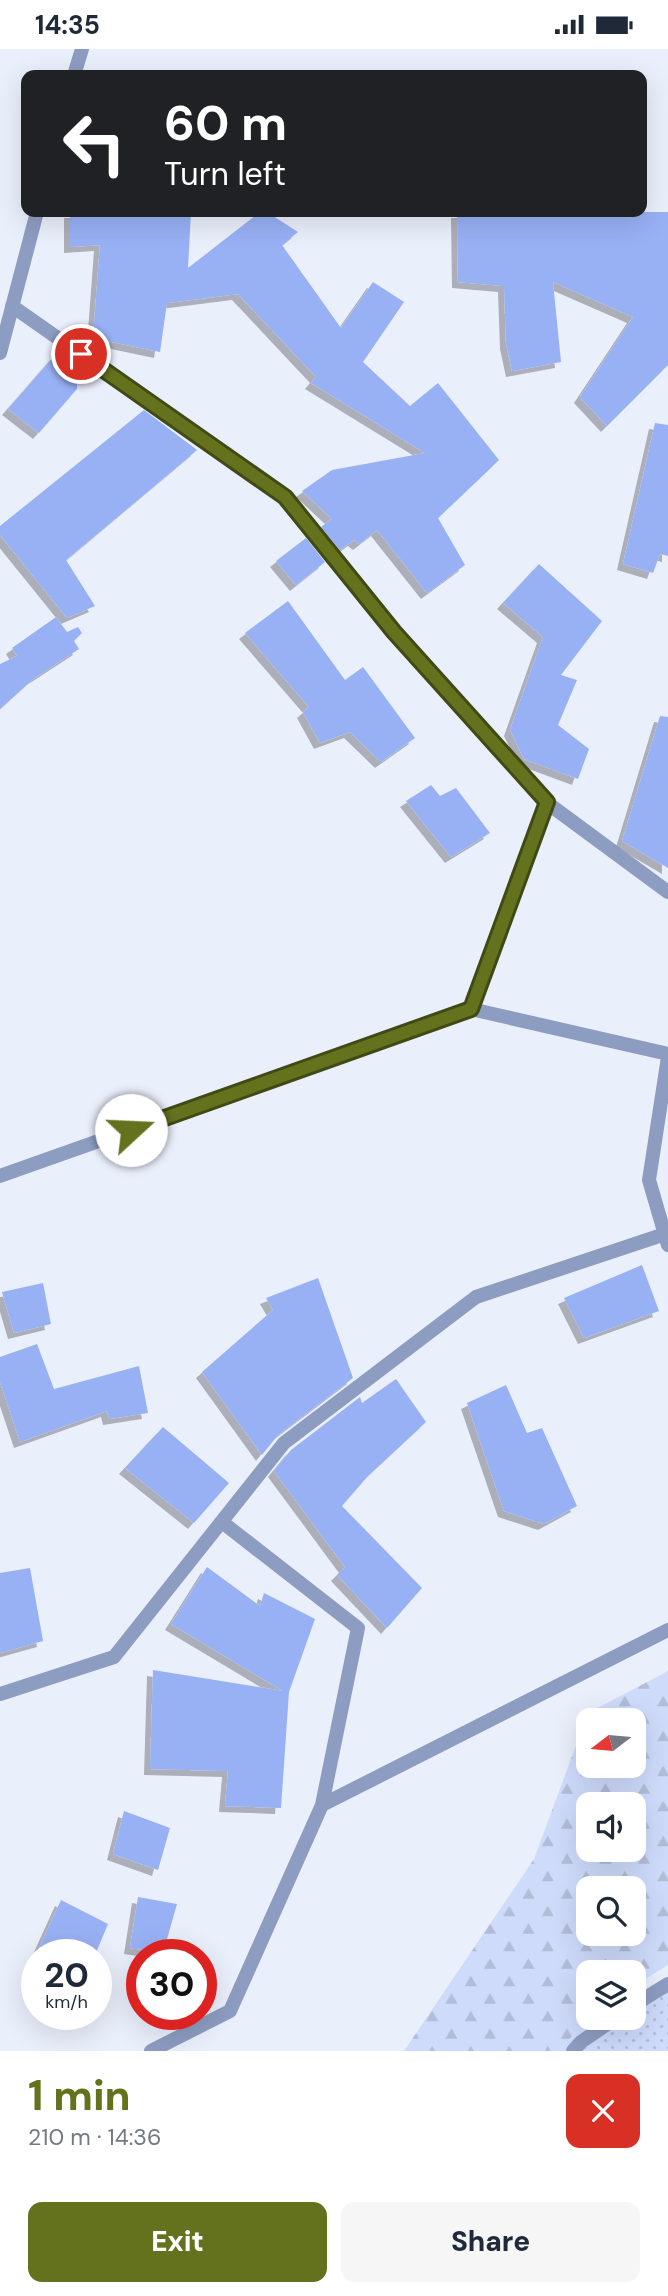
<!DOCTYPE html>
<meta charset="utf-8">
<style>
:root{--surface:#fff;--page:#f6f6f7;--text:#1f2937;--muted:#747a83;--accent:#64721e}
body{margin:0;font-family:"DM Sans",sans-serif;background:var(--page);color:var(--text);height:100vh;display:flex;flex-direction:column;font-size:26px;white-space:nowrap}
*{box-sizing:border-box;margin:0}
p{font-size:23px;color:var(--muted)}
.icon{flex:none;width:38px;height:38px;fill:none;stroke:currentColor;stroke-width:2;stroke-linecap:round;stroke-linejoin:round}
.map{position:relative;height:2002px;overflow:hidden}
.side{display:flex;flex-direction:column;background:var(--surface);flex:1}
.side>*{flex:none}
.top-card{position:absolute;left:21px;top:21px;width:626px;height:147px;border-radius:14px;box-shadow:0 7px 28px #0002;background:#202124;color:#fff;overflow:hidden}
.needle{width:46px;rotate:254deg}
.buttons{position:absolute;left:576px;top:1659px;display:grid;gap:14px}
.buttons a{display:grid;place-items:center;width:70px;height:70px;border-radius:14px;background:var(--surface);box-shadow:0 7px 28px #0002;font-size:35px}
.speed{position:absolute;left:21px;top:1890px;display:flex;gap:14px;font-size:35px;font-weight:700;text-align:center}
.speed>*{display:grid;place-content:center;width:91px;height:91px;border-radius:50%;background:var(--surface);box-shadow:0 7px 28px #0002;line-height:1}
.speed small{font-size:18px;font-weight:400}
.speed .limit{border:10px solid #d22;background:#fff;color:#111}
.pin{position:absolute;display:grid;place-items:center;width:60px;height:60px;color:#fff;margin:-30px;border:4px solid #fff;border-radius:50%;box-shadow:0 2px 7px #0007}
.me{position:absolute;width:77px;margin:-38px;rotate:70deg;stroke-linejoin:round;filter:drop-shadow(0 0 5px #0008)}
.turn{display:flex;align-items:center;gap:24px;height:147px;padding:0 28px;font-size:32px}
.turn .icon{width:91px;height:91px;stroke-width:2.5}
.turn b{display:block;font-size:49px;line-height:60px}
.round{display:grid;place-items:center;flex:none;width:74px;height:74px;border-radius:14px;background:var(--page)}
.headline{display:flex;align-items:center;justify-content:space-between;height:119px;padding:0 28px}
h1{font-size:42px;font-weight:800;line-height:52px;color:var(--accent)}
.action{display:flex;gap:14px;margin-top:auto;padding:14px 28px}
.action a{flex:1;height:80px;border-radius:14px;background:var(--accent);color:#fff;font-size:28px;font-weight:800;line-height:80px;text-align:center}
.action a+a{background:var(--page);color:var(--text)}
.status{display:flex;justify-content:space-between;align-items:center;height:49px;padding:0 35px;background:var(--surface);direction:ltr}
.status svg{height:19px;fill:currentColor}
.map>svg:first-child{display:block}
.forest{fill:url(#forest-firs);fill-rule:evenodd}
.park{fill:url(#park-dots)}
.building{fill:#98b1f5;filter:url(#shadow)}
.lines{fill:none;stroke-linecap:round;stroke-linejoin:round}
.minor{stroke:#8d9cc1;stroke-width:14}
.tertiary{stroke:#8d9cc1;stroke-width:14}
.route-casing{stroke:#414a14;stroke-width:18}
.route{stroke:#64721e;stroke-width:12}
</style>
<div class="status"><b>14:35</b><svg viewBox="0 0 49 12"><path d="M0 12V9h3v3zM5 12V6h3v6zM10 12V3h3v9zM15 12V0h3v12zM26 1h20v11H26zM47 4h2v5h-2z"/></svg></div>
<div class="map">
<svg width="668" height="2002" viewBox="0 0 668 2002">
<defs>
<pattern id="forest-firs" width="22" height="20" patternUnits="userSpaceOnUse" patternTransform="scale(1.75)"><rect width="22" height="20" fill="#cedbfb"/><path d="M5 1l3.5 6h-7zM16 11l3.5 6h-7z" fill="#b2bdd8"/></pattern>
<pattern id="park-dots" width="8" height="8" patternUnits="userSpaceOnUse" patternTransform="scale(1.75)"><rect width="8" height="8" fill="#cedbfb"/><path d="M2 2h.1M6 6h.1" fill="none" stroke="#b2bdd8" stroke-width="1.8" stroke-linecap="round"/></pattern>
<filter id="shadow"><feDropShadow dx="-6" dy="6" stdDeviation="0" flood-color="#0004"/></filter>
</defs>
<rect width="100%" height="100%" fill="#eaeffc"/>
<path class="forest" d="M 668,1622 L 668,1916 L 634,1937 L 634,1923 L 588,1923 L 589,1969 L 559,2002 L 404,2002 L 534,1810 L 588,1664 ZM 588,1671 L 634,1671 L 634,1717 L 588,1717 ZM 588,1755 L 634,1755 L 634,1801 L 588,1801 ZM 588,1839 L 634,1839 L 634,1885 L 588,1885 Z"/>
<path class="park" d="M 668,1932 L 668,2002 L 559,2002 L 589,1969 L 634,1969 L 634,1946 Z"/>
<path class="building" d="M 70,163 L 191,163 L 188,219 L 260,163 L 267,163 L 298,183 L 282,196 L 341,279 L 373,233 L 404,253 L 363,313 L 410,357 L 438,334 L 499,411 L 438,469 L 465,516 L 427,544 L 377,481 L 359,495 L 354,491 L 340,501 L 321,478 L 332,470 L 302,442 L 332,421 L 425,404 L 311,334 L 316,328 L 238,245 L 167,254 L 160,303 L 93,289 L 100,196 L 70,198 Z
M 457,163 L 668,163 L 668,316 L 607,377 L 580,348 L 633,268 L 553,233 L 561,313 L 512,322 L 506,294 L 504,237 L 458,233 Z
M 55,306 L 77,329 L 77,340 L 39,384 L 8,360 Z
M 144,361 L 197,401 L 66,511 L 95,557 L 67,569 L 0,486 L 0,477 Z
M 655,374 L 668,376 L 668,507 L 660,505 L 653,524 L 623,515 Z
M 306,489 L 325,513 L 296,536 L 276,512 Z
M 539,515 L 602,572 L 561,626 L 577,631 L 558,676 L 589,700 L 578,730 L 524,710 L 510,681 L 543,588 L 503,554 Z
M 288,552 L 345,631 L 363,618 L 415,689 L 381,713 L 350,683 L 320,694 L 303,663 L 309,658 L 245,584 Z
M 56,568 L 67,583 L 78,578 L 82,584 L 74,592 L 79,600 L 33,630 L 0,660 L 0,615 L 17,607 L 12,599 Z
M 660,667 L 668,668 L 668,819 L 622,792 Z
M 431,736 L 440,747 L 456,739 L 490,784 L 451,808 L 406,752 Z
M 642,1216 L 659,1262 L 584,1289 L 564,1249 Z
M 318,1229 L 353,1329 L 278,1386 L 262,1406 L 202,1323 L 273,1261 L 266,1249 Z
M 43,1234 L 51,1275 L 14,1284 L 2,1243 Z
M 37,1295 L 54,1340 L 139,1317 L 148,1364 L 109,1370 L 107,1362 L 20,1393 L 0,1333 L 0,1308 Z
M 396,1330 L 426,1373 L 368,1427 L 342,1457 L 422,1539 L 387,1579 L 337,1526 L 345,1518 L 274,1422 L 291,1401 L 360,1348 L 362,1354 Z
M 506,1336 L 527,1384 L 542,1379 L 577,1457 L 544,1475 L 504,1462 L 467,1354 Z
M 163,1378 L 229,1434 L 194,1474 L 125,1419 Z
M 207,1518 L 260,1557 L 264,1544 L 315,1570 L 289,1643 L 281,1759 L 225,1757 L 228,1722 L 150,1720 L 153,1621 L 283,1642 L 171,1575 Z
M 30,1519 L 43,1592 L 0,1604 L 0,1524 Z
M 124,1762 L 170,1779 L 158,1821 L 113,1805 Z
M 138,1848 L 177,1855 L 163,1904 L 130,1899 Z
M 61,1851 L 108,1875 L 95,1906 L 36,1906 Z"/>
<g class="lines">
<path class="minor" d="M 74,26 L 82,0
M 12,257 L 285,448 L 394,583 L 546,753 L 668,843
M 0,304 L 37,163
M 471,960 L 546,753
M 668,1008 L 649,1131 L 668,1196
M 0,1127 L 471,960 L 668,1005
M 222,1473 L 358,1579 L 322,1756
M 0,1645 L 114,1608 L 284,1394 L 476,1248 L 665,1185
M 151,2002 L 230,1962 L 322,1756 L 668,1581"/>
<path class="tertiary" d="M 634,1956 L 668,1935
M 573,2002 L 581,1993 L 616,1969"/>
</g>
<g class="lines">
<g class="route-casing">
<path id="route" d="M 81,305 L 285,448 L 394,583 L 547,753 L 471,960 L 131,1081"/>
</g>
<use href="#route" class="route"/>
</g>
</svg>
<div class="buttons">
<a><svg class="needle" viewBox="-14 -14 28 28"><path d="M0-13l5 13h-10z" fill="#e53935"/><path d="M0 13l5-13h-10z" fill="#747a83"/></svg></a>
<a><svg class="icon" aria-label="sound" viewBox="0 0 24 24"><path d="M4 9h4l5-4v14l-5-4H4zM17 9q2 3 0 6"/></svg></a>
<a><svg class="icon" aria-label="search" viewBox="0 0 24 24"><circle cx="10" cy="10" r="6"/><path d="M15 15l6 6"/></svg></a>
<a><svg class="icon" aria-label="layers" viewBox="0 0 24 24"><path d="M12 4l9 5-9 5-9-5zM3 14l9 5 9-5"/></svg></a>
</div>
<div class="speed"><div>20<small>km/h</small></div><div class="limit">30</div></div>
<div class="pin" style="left:81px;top:305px;background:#d93025"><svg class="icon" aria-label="arrive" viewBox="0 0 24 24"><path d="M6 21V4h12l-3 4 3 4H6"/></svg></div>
<svg class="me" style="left:131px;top:1081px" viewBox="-20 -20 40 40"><circle r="19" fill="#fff"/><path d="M0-13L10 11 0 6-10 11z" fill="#64721e"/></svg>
<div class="top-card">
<div class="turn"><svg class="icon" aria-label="left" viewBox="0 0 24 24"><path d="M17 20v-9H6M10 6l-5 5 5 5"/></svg><div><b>60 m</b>Turn left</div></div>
</div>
</div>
<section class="side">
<div class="headline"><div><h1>1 min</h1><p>210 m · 14:36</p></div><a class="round" style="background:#d93025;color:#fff"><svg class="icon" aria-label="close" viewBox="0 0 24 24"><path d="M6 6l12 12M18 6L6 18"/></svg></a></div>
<div class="action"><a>Exit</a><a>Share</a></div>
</section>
